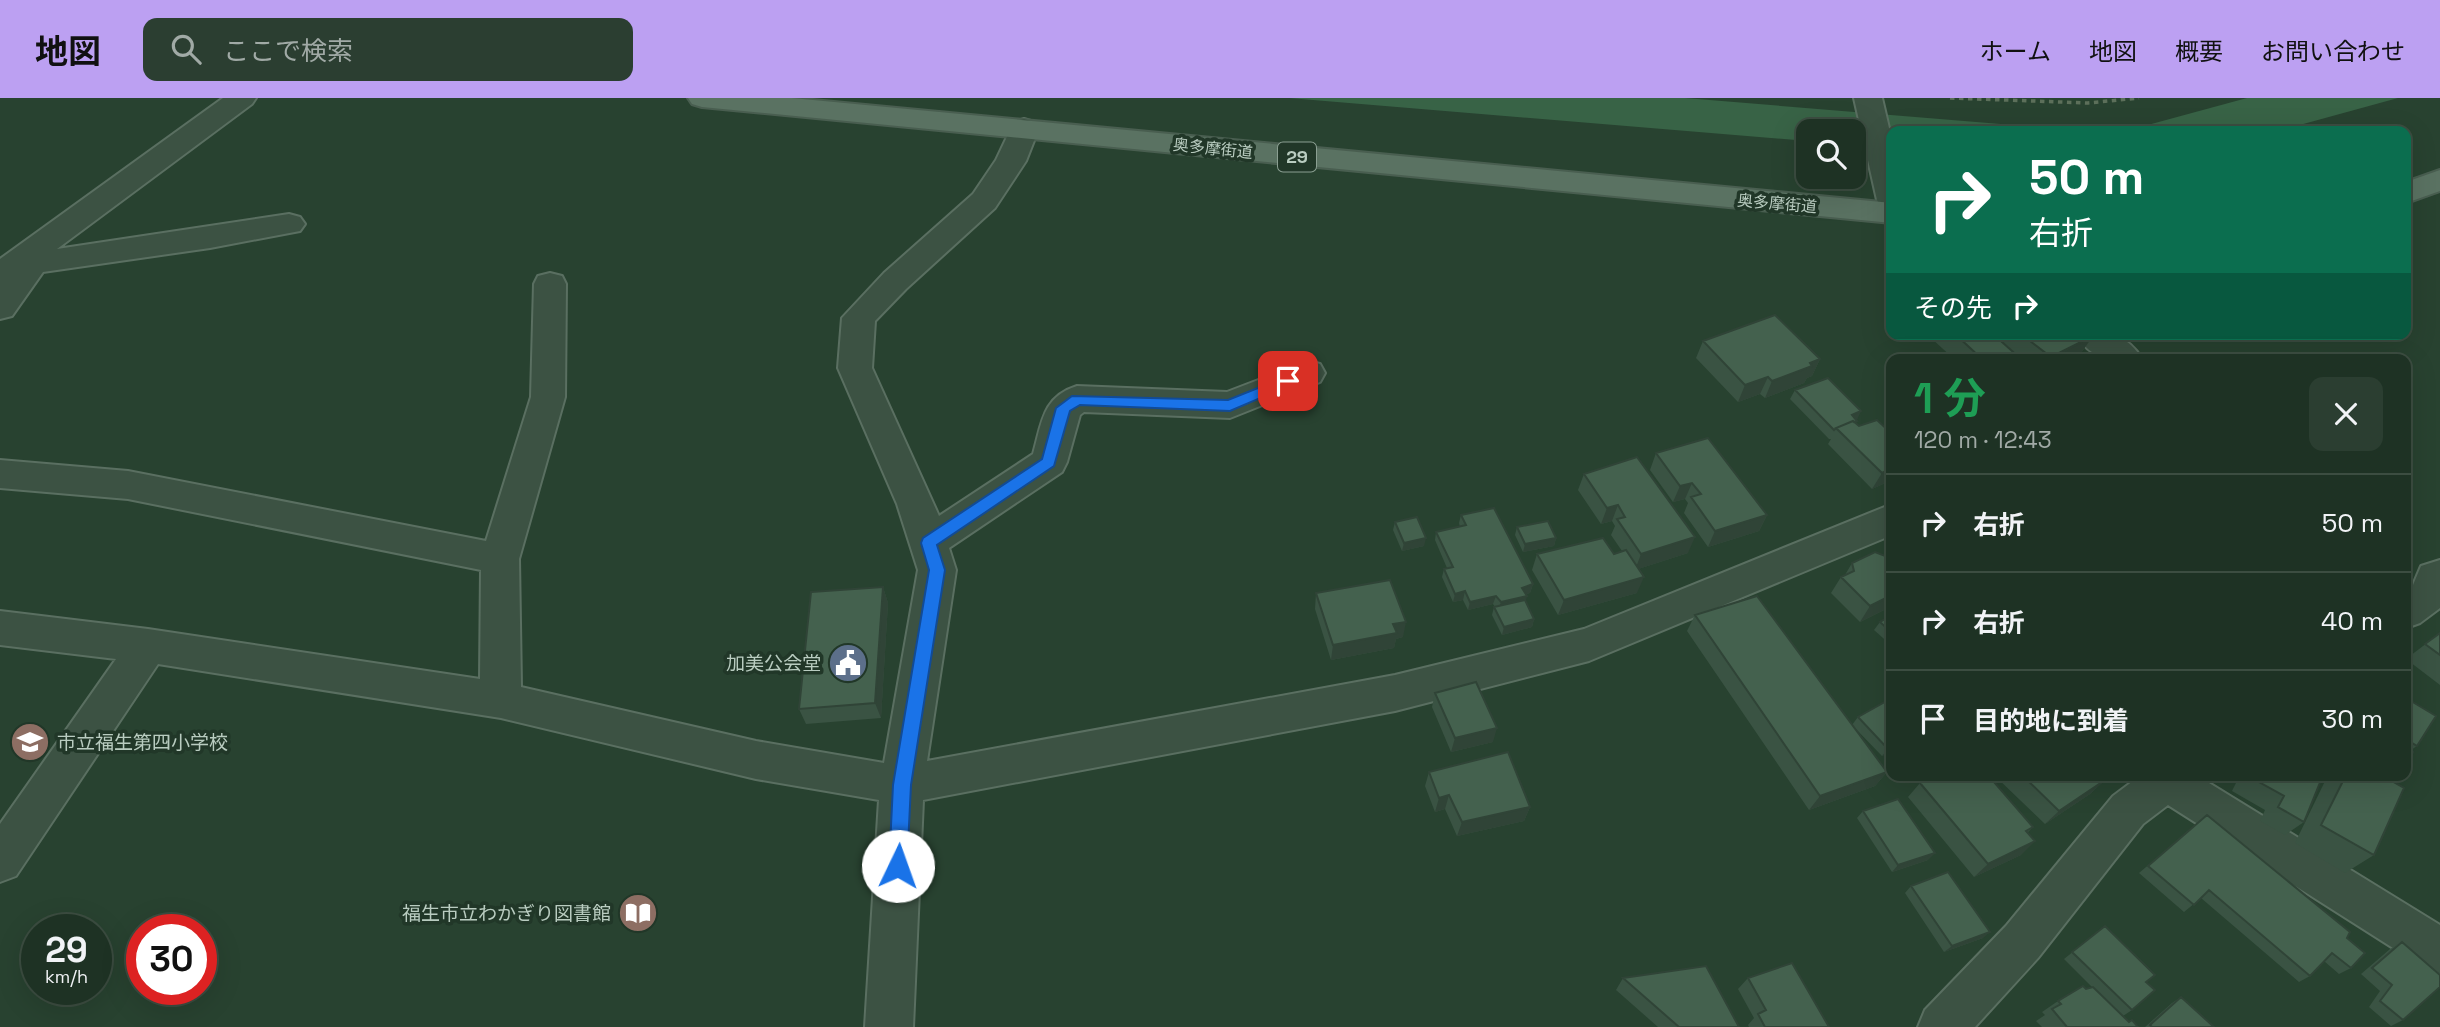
<!DOCTYPE html>
<html lang="ja">
<meta charset="utf-8">
<style>
:root{--surface:#1e3224;--page:#2b3e31;--text:#f1f3f6;--muted:#a1aaa6;--line:#3c4d41;--accent:#bca0f2}
body{margin:0;font-family:"Space Grotesk","Noto Sans JP",sans-serif;background:var(--page);color:var(--text);height:100vh;display:flex;flex-direction:column;font-size:26px;white-space:nowrap}
*{box-sizing:border-box;margin:0}
p{font-size:23px;color:var(--muted)}
.icon{flex:none;width:38px;height:38px;fill:none;stroke:currentColor;stroke-width:2;stroke-linecap:round;stroke-linejoin:round}
.map{position:relative;flex:1;overflow:hidden}
.sheet{position:absolute;left:1886px;top:256px;width:525px;height:427px;display:flex;flex-direction:column;background:var(--surface);border-radius:14px;box-shadow:0 7px 28px #0002,0 0 0 2px var(--line)}
.sheet>*{flex:none}
.top-card{position:absolute;left:1886px;top:28px;width:525px;height:214px;border-radius:14px;box-shadow:0 7px 28px #0002,0 0 0 2px var(--line);background:#0b6e4f;color:#fff;overflow:hidden}
.fabs{position:absolute;left:1796px;top:21px;display:grid;gap:14px}
.fabs a{display:grid;place-items:center;width:70px;height:70px;border-radius:14px;background:var(--surface);box-shadow:0 7px 28px #0002,0 0 0 2px var(--line);font-size:35px}
.speed{position:absolute;left:21px;top:816px;display:flex;gap:14px;font-size:35px;font-weight:700;text-align:center}
.speed>*{display:grid;place-content:center;width:91px;height:91px;border-radius:50%;background:var(--surface);box-shadow:0 7px 28px #0002,0 0 0 2px var(--line);line-height:1}
.speed small{font-size:18px;font-weight:400}
.speed .limit{border:10px solid #d22;background:#fff;color:#111}
.pin{position:absolute;display:grid;place-items:center;width:60px;height:60px;color:#fff;margin:-30px;border-radius:14px;box-shadow:0 4px 10px #0006}
.me{position:absolute;width:77px;margin:-38px;rotate:3deg;stroke-linejoin:round;filter:drop-shadow(0 0 5px #0008)}
.turn{display:flex;align-items:center;gap:24px;height:147px;padding:0 28px;font-size:32px}
.turn .icon{width:91px;height:91px;stroke-width:2.5}
.turn b{display:block;font-size:49px;line-height:60px}
.then{display:flex;align-items:center;height:66px;padding:0 28px;background:#0003;gap:14px;font-size:26px}
.round{display:grid;place-items:center;flex:none;width:74px;height:74px;border-radius:14px;background:var(--page)}
.summary{display:flex;align-items:center;justify-content:space-between;height:119px;padding:0 28px}
h1{font-size:42px;font-weight:700;line-height:52px;color:#1e9e55}
ul{padding:0;list-style:none}
li{display:flex;align-items:center;gap:21px;height:98px;padding:0 28px;border-top:2px solid var(--line)}
li div{flex:1}
li b{display:block;font-size:26px}
li em{font-style:normal}
header{display:flex;align-items:center;gap:42px;box-sizing:border-box;height:98px;padding:0 35px;background:var(--accent);color:#111}
header strong{font-size:33px}
nav{display:flex;gap:38px;margin-inline-start:auto;font-size:24px}
.search{width:490px;height:63px;background:var(--page);display:flex;align-items:center;gap:18px;box-sizing:border-box;padding:0 24px;border-radius:14px;color:var(--muted);font-size:26px}
.map>svg:first-child{display:block}
.water{fill:#386346}
.lines{fill:none;stroke-linecap:round;stroke-linejoin:round}
.minor-casing{stroke:#5a6f61;stroke-width:4}
.major-casing{stroke:#495e50;stroke-width:4}
.path{stroke:#5c6f5a;stroke-width:3.5;stroke-dasharray:4.5 4.5;stroke-linecap:butt}
.minor{fill:#3c5243;fill-rule:evenodd}
.major{fill:#5a7262;fill-rule:evenodd}
.wall{fill:#3a5343}
.shaded-wall{fill:#304437}
.building{fill:#44614e;stroke:#304437;stroke-width:2}
.route{fill:#1a73e8;stroke:#114b97;stroke-width:2}
.labels{text-anchor:middle;stroke-width:7;stroke-linejoin:round;paint-order:stroke}
.far-street-label{font-size:16px;fill:#b9ccc0;stroke:#213728}
.shield{fill:#213728;stroke:#8b9f92;stroke-width:2}
.shield-label{font-size:18px;font-weight:bold;fill:#b9ccc0}
.poi-label{font-size:19px;fill:#b9ccc0;stroke:#213728;text-anchor:end}
</style>
<header>
<strong>地図</strong>
<div class="search"><svg class="icon" aria-label="search" viewBox="0 0 24 24"><circle cx="10" cy="10" r="6"/><path d="M15 15l6 6"/></svg>ここで検索</div>
<nav><a>ホーム</a><a>地図</a><a>概要</a><a>お問い合わせ</a></nav>
</header>
<div class="map">
<svg width="2440" height="929" viewBox="0 0 2440 929">
<rect width="100%" height="100%" fill="#284230"/>
<path class="water" d="M 1289,0 L 1685,0 L 2025,28 L 2106,32 L 2144,28 L 2247,0 L 2398,0 L 2278,33 L 1892,33 L 1892,50 L 1853,47 L 1853,33 L 1808,33 L 1808,43 Z"/>
<g class="lines">
<g class="minor-casing">
<path id="minor" d="M 223,0 L 256,0 L 252,6 L 57,151 L 289,116 L 300,119 L 305,126 L 300,133 L 210,150 L 43,174 L 12,218 L 0,221 L 0,161 Z
M 1854,0 L 1882,0 L 1892,43 L 1892,112 L 1881,109 L 1877,102 Z
M 1024,21 L 1034,24 L 1039,30 L 1026,63 L 995,110 L 906,191 L 875,223 L 872,270 L 939,418 L 1033,356 C 1042,325 1042,299 1077,288 L 1227,294 L 1308,263 L 1320,266 L 1325,275 L 1320,284 L 1230,320 L 1084,314 L 1080,317 L 1067,364 L 1062,374 L 949,450 L 956,472 L 927,663 L 1395,577 L 1584,531 L 1892,406 L 1892,437 L 1589,563 L 1395,613 L 923,702 L 913,929 L 865,929 L 879,702 L 756,681 L 501,620 L 158,566 L 16,778 L 0,784 L 0,726 L 116,561 L 0,547 L 0,513 L 148,531 L 480,581 L 481,472 L 128,401 L 0,390 L 0,362 L 128,373 L 486,443 L 531,299 L 534,186 L 538,178 L 550,175 L 562,178 L 566,186 L 565,299 L 519,461 L 521,589 L 756,643 L 884,665 L 918,472 L 897,406 L 838,270 L 842,220 L 884,175 L 973,96 L 996,62 L 1014,24 Z
M 2076,236 C 2105,236 2126,233 2142,261 C 2113,261 2093,265 2076,236 Z
M 2440,462 L 2440,510 L 2420,525 L 2406,530 L 2406,492 L 2413,487 L 2421,468 Z
M 2141,677 L 2196,677 L 2440,827 L 2440,876 L 2423,869 L 2168,707 L 2143,726 L 2038,860 L 1975,929 L 1918,929 L 1925,912 L 2006,828 L 2113,698 Z"/>
</g>
<g class="major-casing">
<path id="major" d="M 688,0 L 792,0 L 1892,105 L 1892,125 L 702,9 L 692,6 Z
M 2440,72 L 2440,93 L 2406,105 L 2406,84 Z"/>
</g>
<path class="path" d="M 1950,0 L 2088,5 L 2139,0"/>
<use href="#minor" class="minor"/>
<use href="#major" class="major"/>
</g>
<path class="wall" d="M 1933,236 L 2090,236 L 2093,238 L 2081,255 L 2070,261 L 1954,261 L 1931,240 Z
M 1703,243 L 1820,261 L 1812,278 L 1807,280 L 1804,285 L 1765,300 L 1760,296 L 1738,304 L 1696,260 Z
M 1795,292 L 1856,322 L 1856,325 L 1859,328 L 1892,336 L 1892,382 L 1872,391 L 1828,346 L 1831,341 L 1829,341 L 1790,301 Z
M 1656,355 L 1767,417 L 1759,433 L 1708,449 L 1684,415 L 1688,405 L 1685,401 L 1673,404 L 1650,372 Z
M 1584,376 L 1688,455 L 1638,471 L 1637,495 L 1558,517 L 1532,472 L 1537,456 L 1614,456 L 1622,453 L 1611,437 L 1615,428 L 1612,423 L 1601,426 L 1578,392 Z
M 1461,417 L 1533,486 L 1530,495 L 1526,496 L 1525,503 L 1534,521 L 1532,529 L 1502,537 L 1492,517 L 1494,509 L 1495,509 L 1493,506 L 1468,512 L 1463,502 L 1453,504 L 1442,479 L 1444,471 L 1447,470 L 1435,442 L 1436,434 L 1460,429 L 1459,425 Z
M 1395,424 L 1424,448 L 1402,453 L 1393,432 Z
M 1517,429 L 1556,440 L 1554,448 L 1523,454 L 1515,437 Z
M 1891,454 L 1892,508 L 1860,524 L 1831,495 L 1841,479 L 1845,477 L 1852,465 L 1885,458 Z
M 883,489 L 888,505 L 881,620 L 806,626 L 799,611 Z
M 1316,495 L 1403,539 L 1396,541 L 1394,550 L 1331,562 L 1315,511 Z
M 1695,517 L 1887,674 L 1875,688 L 1809,712 L 1687,533 Z
M 1892,517 L 1892,548 L 1874,532 L 1880,524 Z
M 2440,535 L 2440,587 L 2406,561 Z
M 1435,595 L 1493,644 L 1451,654 L 1432,609 Z
M 2406,600 L 2417,648 L 2411,652 L 2406,668 Z
M 1858,619 L 1892,653 L 1882,658 L 1852,627 Z
M 1429,674 L 1530,709 L 1524,723 L 1457,738 L 1445,711 L 1435,714 L 1425,688 Z
M 1994,677 L 2100,677 L 2105,682 L 2090,696 L 2045,726 Z
M 2240,677 L 2323,677 L 2304,724 L 2285,737 L 2260,723 L 2265,712 L 2232,693 Z
M 2332,677 L 2401,677 L 2398,684 L 2396,686 L 2374,757 L 2345,775 L 2295,745 L 2326,681 Z
M 1920,685 L 2033,729 L 2027,735 L 2021,757 L 1974,779 L 1908,699 Z
M 1863,713 L 1928,762 L 1892,774 L 1857,720 Z
M 2207,717 L 2347,840 L 2351,870 L 2339,876 L 2324,863 L 2310,878 L 2299,884 L 2201,800 L 2184,814 L 2139,775 Z
M 1911,788 L 1983,840 L 1944,854 L 1905,795 Z
M 2105,828 L 2146,884 L 2132,912 L 2123,918 L 2129,924 L 2138,929 L 2042,929 L 2036,923 L 2045,917 L 2042,914 L 2058,903 L 2092,889 L 2064,861 Z
M 2402,844 L 2403,922 L 2391,928 L 2369,909 L 2380,893 L 2361,876 L 2390,851 Z
M 1623,880 L 1739,929 L 1658,929 L 1616,892 Z
M 1748,880 L 1829,929 L 1749,929 L 1748,927 L 1754,920 L 1738,891 Z
M 2181,899 L 2214,929 L 2145,929 L 2172,905 Z"/>
<path class="shaded-wall" d="M 2093,238 L 2081,255 L 2070,261 L 2050,261 Z
M 1820,261 L 1812,278 L 1807,280 L 1804,285 L 1765,300 L 1772,283 Z
M 1768,279 L 1760,296 L 1738,304 L 1745,287 Z
M 1861,313 L 1857,322 L 1852,317 Z
M 1892,370 L 1892,382 L 1872,391 L 1882,375 Z
M 1692,385 L 1685,401 L 1673,404 L 1680,388 Z
M 1618,407 L 1612,423 L 1601,426 L 1607,410 Z
M 1767,417 L 1759,433 L 1708,449 L 1715,433 Z
M 1695,439 L 1688,455 L 1635,472 L 1641,456 Z
M 1426,440 L 1424,448 L 1402,453 L 1404,445 Z
M 1556,440 L 1554,448 L 1523,454 L 1525,446 Z
M 1644,479 L 1637,495 L 1558,517 L 1564,502 Z
M 1533,486 L 1530,495 L 1519,498 L 1522,490 Z
M 883,489 L 888,505 L 881,620 L 875,605 Z
M 1465,493 L 1463,502 L 1453,504 L 1455,496 Z
M 1892,497 L 1892,508 L 1860,524 L 1870,508 Z
M 1496,498 L 1493,506 L 1468,512 L 1470,504 Z
M 1527,498 L 1525,506 L 1498,512 L 1501,504 Z
M 1534,521 L 1532,529 L 1502,537 L 1504,529 Z
M 1406,524 L 1403,539 L 1396,541 L 1394,550 L 1331,562 L 1333,547 L 1393,526 Z
M 1497,630 L 1493,644 L 1451,654 L 1455,640 Z
M 1892,649 L 1892,653 L 1882,658 L 1888,651 Z
M 1887,674 L 1875,688 L 1809,712 L 1820,698 Z
M 2105,682 L 2090,696 L 2045,726 L 2059,713 Z
M 1449,697 L 1445,711 L 1435,714 L 1439,700 Z
M 1530,709 L 1524,723 L 1457,738 L 1462,724 Z
M 2035,743 L 2021,757 L 1974,779 L 1988,766 Z
M 1935,755 L 1928,762 L 1892,774 L 1898,767 Z
M 1990,834 L 1983,840 L 1944,854 L 1952,848 Z"/>
<path class="building" d="M 1775,217 L 1820,261 L 1810,265 L 1812,268 L 1772,283 L 1768,279 L 1745,287 L 1703,243 Z
M 1955,236 L 1993,236 L 2021,261 L 1982,261 Z
M 2021,236 L 2090,236 L 2093,238 L 2051,259 Z
M 1828,280 L 1861,313 L 1852,317 L 1857,323 L 1854,324 L 1853,323 L 1836,330 L 1834,332 L 1795,292 Z
M 1877,322 L 1892,336 L 1892,370 L 1882,375 L 1836,330 L 1853,323 L 1859,328 Z
M 1708,340 L 1767,417 L 1715,433 L 1691,399 L 1701,396 L 1692,385 L 1680,388 L 1656,355 Z
M 1637,359 L 1695,439 L 1641,456 L 1617,421 L 1625,419 L 1618,407 L 1607,410 L 1584,376 Z
M 1494,410 L 1533,486 L 1522,490 L 1527,498 L 1501,504 L 1496,498 L 1470,504 L 1465,493 L 1455,496 L 1444,471 L 1453,469 L 1436,434 L 1466,427 L 1461,417 Z
M 1417,419 L 1426,440 L 1404,445 L 1395,424 Z
M 1548,423 L 1556,440 L 1525,446 L 1517,429 Z
M 1603,440 L 1614,456 L 1626,452 L 1644,479 L 1564,502 L 1537,456 Z
M 1875,454 L 1885,458 L 1892,454 L 1892,497 L 1870,508 L 1841,479 L 1854,473 L 1852,465 Z
M 1390,482 L 1406,524 L 1393,526 L 1397,535 L 1333,547 L 1316,495 Z
M 883,489 L 875,605 L 799,611 L 811,494 Z
M 1757,498 L 1887,674 L 1820,698 L 1695,517 Z
M 1525,502 L 1534,521 L 1504,529 L 1494,509 Z
M 1892,517 L 1892,535 L 1880,524 Z
M 2440,535 L 2440,557 L 2425,546 Z
M 1476,584 L 1497,630 L 1455,640 L 1435,595 Z
M 1892,600 L 1892,649 L 1888,651 L 1858,619 Z
M 2406,600 L 2436,618 L 2417,648 L 2406,641 Z
M 2406,650 L 2413,654 L 2406,668 Z
M 1508,654 L 1530,709 L 1462,724 L 1449,697 L 1439,700 L 1429,674 Z
M 1937,677 L 1988,677 L 2033,729 L 2026,733 L 2035,743 L 1988,766 L 1920,685 Z
M 2022,677 L 2100,677 L 2105,682 L 2059,713 Z
M 2251,677 L 2323,677 L 2304,724 L 2278,709 L 2284,698 L 2250,679 Z
M 2346,677 L 2381,677 L 2404,690 L 2374,757 L 2321,727 Z
M 2386,677 L 2401,677 L 2398,684 Z
M 1898,701 L 1935,755 L 1898,767 L 1863,713 Z
M 2207,717 L 2350,834 L 2347,840 L 2365,855 L 2351,870 L 2332,855 L 2310,878 L 2209,792 L 2194,807 L 2148,768 Z
M 1948,774 L 1990,834 L 1952,848 L 1911,788 Z
M 2105,828 L 2155,877 L 2146,884 L 2155,892 L 2132,912 L 2072,854 Z
M 2402,844 L 2440,877 L 2440,889 L 2403,922 L 2380,903 L 2392,887 L 2372,870 Z
M 1792,865 L 1829,929 L 1765,929 L 1758,916 L 1766,912 L 1748,880 Z
M 1706,868 L 1739,929 L 1679,929 L 1623,880 Z
M 2083,888 L 2086,891 L 2093,889 L 2129,924 L 2132,922 L 2138,929 L 2067,929 L 2052,911 L 2061,906 L 2058,903 Z
M 2181,899 L 2214,929 L 2152,929 L 2150,927 Z"/>
<path class="route" d="M 1288,278 L 1296,283 L 1293,286 L 1230,313 L 1080,307 L 1070,313 L 1054,368 L 937,447 L 945,472 L 911,687 L 907,768 L 905,774 L 898,777 L 891,774 L 889,768 L 893,687 L 929,472 L 921,445 L 923,440 L 1042,361 L 1056,310 L 1072,298 L 1228,302 Z"/>
<defs>
<g id="civic-disc" transform="scale(2.0125)"><circle r="9.5" fill="#5c6f8a" stroke="#213728"/><path d="M-.6-6.5H3V-4.5H.6V-3L4-1V1h2V6H-6V1h2V-1L-.6-3ZM-1.2 2.5V6h2.4V2.5Z" fill="#fff"/></g>
<g id="school-disc" transform="scale(2.0125)"><circle r="9.5" fill="#8d6e63" stroke="#213728"/><path d="M0-5L7-2L0 1L-7-2ZM-4 1L0 2.5L4 1V4Q0 6-4 4Z" fill="#fff"/></g>
<g id="library-disc" transform="scale(2.0125)"><circle r="9.5" fill="#8d6e63" stroke="#213728"/><path d="M-6-4Q-3-5.5-.7-3.5V5Q-3 3-6 4ZM6-4Q3-5.5 .7-3.5V5Q3 3 6 4Z" fill="#fff"/></g>
</defs>
<g fill-rule="evenodd">
<use href="#civic-disc" x="848" y="565"/>
<use href="#school-disc" x="30" y="644"/>
<use href="#library-disc" x="638" y="815"/>
</g>
<g class="labels">
<g class="far-street-label">
<text transform="translate(1213 50) rotate(6)" y="6">奥多摩街道</text>
<text transform="translate(1777 105) rotate(5)" y="6">奥多摩街道</text>
</g>
<rect class="shield" x="1278" y="44.5" width="38" height="29" rx="5"/>
<g class="shield-label">
<text x="1297" y="65">29</text>
</g>
<g class="poi-label">
<text x="821" y="572">加美公会堂</text>
<text x="57" y="651" text-anchor="start">市立福生第四小学校</text>
<text x="611" y="822">福生市立わかぎり図書館</text>
</g>
</g>
</svg>
<div class="fabs">
<a><svg class="icon" aria-label="search" viewBox="0 0 24 24"><circle cx="10" cy="10" r="6"/><path d="M15 15l6 6"/></svg></a>
</div>
<div class="speed"><div>29<small>km/h</small></div><div class="limit">30</div></div>
<div class="pin" style="left:1288px;top:283px;background:#d93025"><svg class="icon" aria-label="arrive" viewBox="0 0 24 24"><path d="M6 21V4h12l-3 4 3 4H6"/></svg></div>
<svg class="me" style="left:898px;top:768px" viewBox="-20 -20 40 40"><circle r="19" fill="#fff"/><path d="M0-13L10 11 0 6-10 11z" fill="#1a73e8"/></svg>
<div class="top-card">
<div class="turn"><svg class="icon" aria-label="right" viewBox="0 0 24 24"><path d="M7 20v-9h11M14 6l5 5-5 5"/></svg><div><b>50 m</b>右折</div></div>
<div class="then">その先<svg class="icon" aria-label="right" viewBox="0 0 24 24"><path d="M7 20v-9h11M14 6l5 5-5 5"/></svg></div>
</div>
<section class="sheet">
<div class="summary"><div><h1>1 分</h1><p>120 m · 12:43</p></div><a class="round"><svg class="icon" aria-label="close" viewBox="0 0 24 24"><path d="M6 6l12 12M18 6L6 18"/></svg></a></div>
<ul>
<li><svg class="icon" aria-label="right" viewBox="0 0 24 24"><path d="M7 20v-9h11M14 6l5 5-5 5"/></svg><div><b>右折</b></div><em>50 m</em></li>
<li><svg class="icon" aria-label="right" viewBox="0 0 24 24"><path d="M7 20v-9h11M14 6l5 5-5 5"/></svg><div><b>右折</b></div><em>40 m</em></li>
<li><svg class="icon" aria-label="arrive" viewBox="0 0 24 24"><path d="M6 21V4h12l-3 4 3 4H6"/></svg><div><b>目的地に到着</b></div><em>30 m</em></li>
</ul>
</section>
</div>
